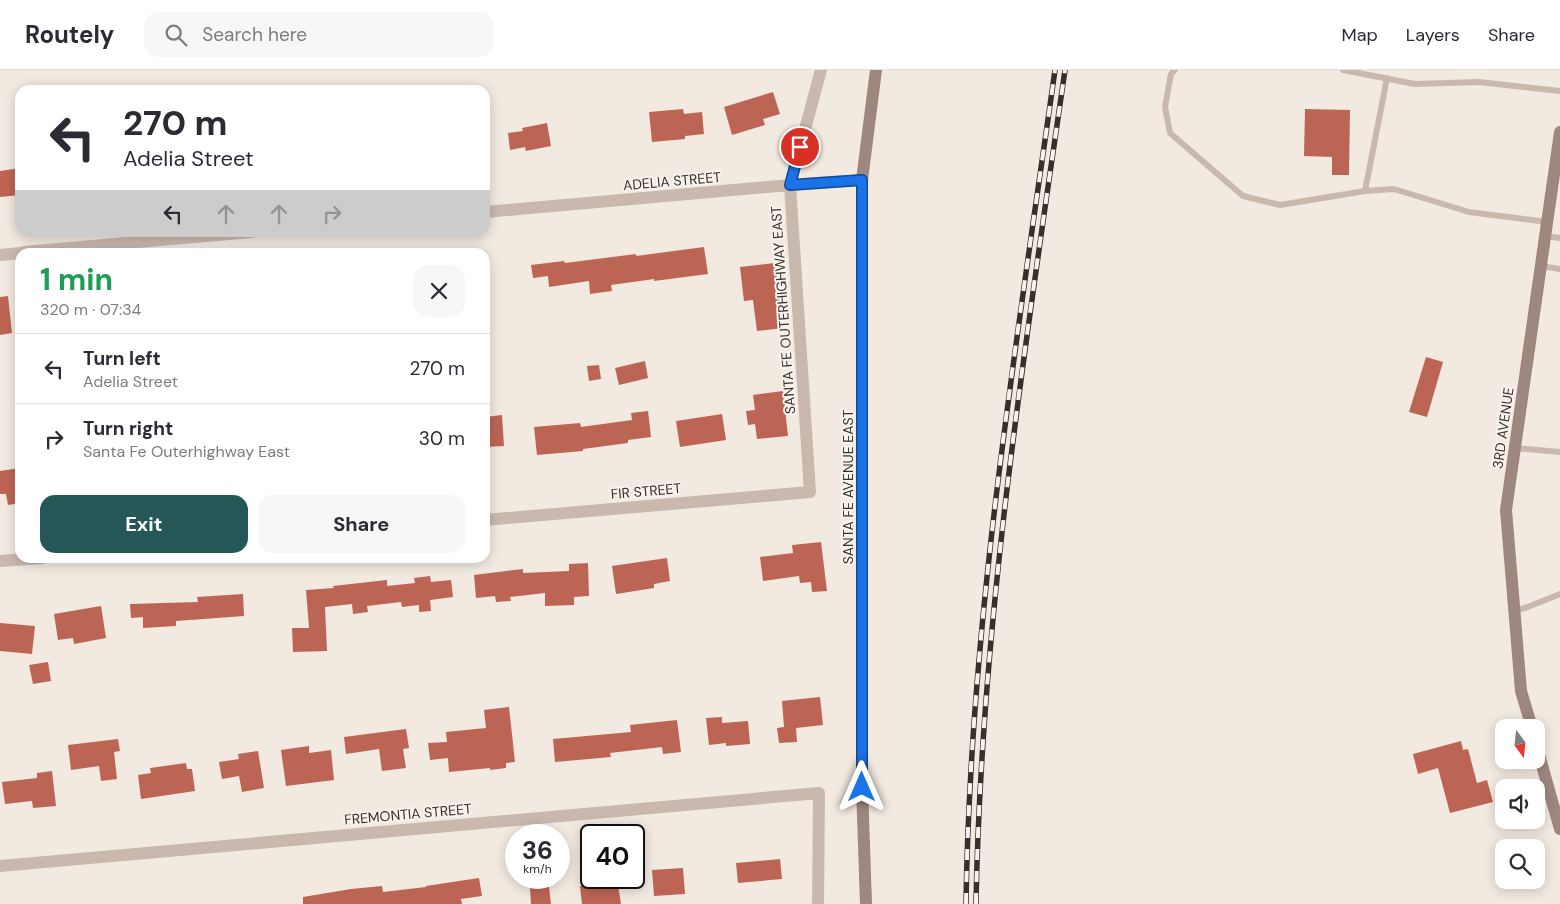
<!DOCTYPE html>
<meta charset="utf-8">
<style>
:root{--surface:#fff;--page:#f7f7f7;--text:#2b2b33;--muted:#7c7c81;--line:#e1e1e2;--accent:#245756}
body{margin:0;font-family:"DM Sans",sans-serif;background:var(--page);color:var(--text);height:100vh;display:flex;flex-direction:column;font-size:19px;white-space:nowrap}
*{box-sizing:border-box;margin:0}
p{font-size:16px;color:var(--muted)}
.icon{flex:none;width:28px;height:28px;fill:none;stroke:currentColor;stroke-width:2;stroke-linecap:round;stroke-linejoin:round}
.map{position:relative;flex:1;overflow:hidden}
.drawer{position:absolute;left:15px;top:178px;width:475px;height:315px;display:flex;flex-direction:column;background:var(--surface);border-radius:15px;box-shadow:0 2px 12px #0003}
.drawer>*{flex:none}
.guide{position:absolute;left:15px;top:15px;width:475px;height:152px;border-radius:15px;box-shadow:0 2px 12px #0003;background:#fff;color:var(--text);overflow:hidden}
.needle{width:32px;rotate:165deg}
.controls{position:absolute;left:1495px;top:649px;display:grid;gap:10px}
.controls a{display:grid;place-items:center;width:50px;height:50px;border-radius:10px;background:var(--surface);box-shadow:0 2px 12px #0003;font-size:25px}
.speed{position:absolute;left:505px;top:754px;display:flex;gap:10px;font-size:25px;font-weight:700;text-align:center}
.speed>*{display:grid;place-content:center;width:65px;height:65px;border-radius:50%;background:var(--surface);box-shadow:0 2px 12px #0003;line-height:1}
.speed small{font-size:12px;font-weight:400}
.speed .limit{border:2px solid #111;border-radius:8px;background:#fff;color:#111}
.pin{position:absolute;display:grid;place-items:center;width:42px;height:42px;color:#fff;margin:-21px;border:2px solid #fff;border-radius:50%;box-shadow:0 1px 5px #0007}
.me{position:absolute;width:55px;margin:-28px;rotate:0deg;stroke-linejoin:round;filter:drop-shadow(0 0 4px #0008)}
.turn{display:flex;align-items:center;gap:18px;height:105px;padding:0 25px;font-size:22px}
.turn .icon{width:65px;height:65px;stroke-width:2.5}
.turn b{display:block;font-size:35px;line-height:42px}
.lanes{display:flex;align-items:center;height:48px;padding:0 25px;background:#0003;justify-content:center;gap:25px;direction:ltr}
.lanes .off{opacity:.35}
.round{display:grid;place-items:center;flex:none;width:52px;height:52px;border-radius:15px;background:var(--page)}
.head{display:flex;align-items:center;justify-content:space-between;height:85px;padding:0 25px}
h1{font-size:30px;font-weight:700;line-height:38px;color:#1e9e55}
.cta{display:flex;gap:10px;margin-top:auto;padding:10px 25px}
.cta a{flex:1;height:58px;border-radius:15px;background:var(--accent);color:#fff;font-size:20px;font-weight:700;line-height:58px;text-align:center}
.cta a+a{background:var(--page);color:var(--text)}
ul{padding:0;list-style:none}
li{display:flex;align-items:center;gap:15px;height:70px;padding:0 25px;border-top:1px solid var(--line)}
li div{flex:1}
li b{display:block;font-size:19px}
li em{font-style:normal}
header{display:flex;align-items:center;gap:30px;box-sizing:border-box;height:70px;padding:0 25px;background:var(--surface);border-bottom:1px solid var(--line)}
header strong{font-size:24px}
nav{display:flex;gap:28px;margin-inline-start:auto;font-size:18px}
.search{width:350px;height:45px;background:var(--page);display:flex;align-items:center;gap:12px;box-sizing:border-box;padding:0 18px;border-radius:15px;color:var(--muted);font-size:19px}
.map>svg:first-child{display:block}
.building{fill:#bd6554}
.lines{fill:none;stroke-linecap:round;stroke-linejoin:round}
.lane{stroke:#c9b8ae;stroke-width:6}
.street{stroke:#c9b8ae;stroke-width:12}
.secondary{stroke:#9d877f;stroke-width:12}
.rail-casing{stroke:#382e2b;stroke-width:5.5}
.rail{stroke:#f9f3ee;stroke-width:4;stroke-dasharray:11;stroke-linecap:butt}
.route-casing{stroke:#114b97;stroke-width:12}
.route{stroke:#1a73e8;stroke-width:9}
.labels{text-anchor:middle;stroke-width:4;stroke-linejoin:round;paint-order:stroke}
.street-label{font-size:14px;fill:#382e2b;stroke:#f9f3ee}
</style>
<header>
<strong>Routely</strong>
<div class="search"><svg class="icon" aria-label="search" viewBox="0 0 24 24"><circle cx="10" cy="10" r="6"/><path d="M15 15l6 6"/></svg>Search here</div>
<nav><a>Map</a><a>Layers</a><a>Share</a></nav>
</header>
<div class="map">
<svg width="1560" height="834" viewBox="0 0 1560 834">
<rect width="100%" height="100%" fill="#f2e9e1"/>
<path class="building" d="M 773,22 L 780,44 L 763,49 L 765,55 L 732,65 L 724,37 Z
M 683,39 L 684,44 L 702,42 L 704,64 L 685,66 L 685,69 L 652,72 L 649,42 Z
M 1305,39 L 1350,40 L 1349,105 L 1332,105 L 1332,87 L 1304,86 Z
M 547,53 L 551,76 L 526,81 L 525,77 L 510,80 L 508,63 L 523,61 L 522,58 Z
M 20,98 L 20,125 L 0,127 L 0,101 Z
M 704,177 L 708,204 L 654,211 L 654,209 L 611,215 L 612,221 L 590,224 L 589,211 L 549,217 L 548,206 L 533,208 L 531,195 L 564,191 L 565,193 L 636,184 L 636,186 Z
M 775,193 L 783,258 L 757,261 L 753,230 L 744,231 L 740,197 Z
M 8,226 L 12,263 L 0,265 L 0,227 Z
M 1426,287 L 1443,292 L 1427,347 L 1409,342 Z
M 645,291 L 648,308 L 619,315 L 615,298 Z
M 599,295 L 601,309 L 589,311 L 587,296 Z
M 783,321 L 788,366 L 757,369 L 755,354 L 748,355 L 746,341 L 755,340 L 753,325 Z
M 648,341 L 651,367 L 628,370 L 628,373 L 583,379 L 583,381 L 537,385 L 534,357 L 580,353 L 581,357 L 632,350 L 631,343 Z
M 722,344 L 726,370 L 680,377 L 676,351 Z
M 502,345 L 504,376 L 485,377 L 485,347 Z
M 20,398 L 20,433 L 8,435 L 6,424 L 0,424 L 0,401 Z
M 821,472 L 827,521 L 812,522 L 811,512 L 800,513 L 799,506 L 763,511 L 760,487 L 793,483 L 792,475 Z
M 667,488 L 670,511 L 654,514 L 654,518 L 616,524 L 612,496 Z
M 588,493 L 589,526 L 574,527 L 574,535 L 545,536 L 545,523 L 510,527 L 511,531 L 496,532 L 495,526 L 476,528 L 474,505 L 523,499 L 523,503 L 569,501 L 569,494 Z
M 430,506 L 431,512 L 451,510 L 453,527 L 430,530 L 431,541 L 419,542 L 419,535 L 402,537 L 401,532 L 367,536 L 368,542 L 353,544 L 352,534 L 325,537 L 327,581 L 293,582 L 292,558 L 309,558 L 306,520 L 334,518 L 333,516 L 387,510 L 387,516 L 415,513 L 414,508 Z
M 243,524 L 244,546 L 176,551 L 176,556 L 143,558 L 143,547 L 131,548 L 130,534 L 198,532 L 197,527 Z
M 101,536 L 106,568 L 74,574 L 73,568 L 58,570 L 54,544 Z
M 0,553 L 35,556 L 32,584 L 0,581 Z
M 48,592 L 51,611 L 33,614 L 29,595 Z
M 820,627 L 823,655 L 796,658 L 797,672 L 779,673 L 777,658 L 784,657 L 782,631 Z
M 509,637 L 515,692 L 506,693 L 506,698 L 490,700 L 490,698 L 449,702 L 448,688 L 430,690 L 428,673 L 447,672 L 446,662 L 486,658 L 484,640 Z
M 722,647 L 722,653 L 748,651 L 750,674 L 726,676 L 726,673 L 709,675 L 706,648 Z
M 677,650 L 681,682 L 663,684 L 662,677 L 610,683 L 611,687 L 555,692 L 553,669 L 631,662 L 630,655 Z
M 406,659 L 409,678 L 403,679 L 406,698 L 382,701 L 379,679 L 346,684 L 344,667 Z
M 118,669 L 120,681 L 114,682 L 117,709 L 101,711 L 99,696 L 71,700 L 68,675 Z
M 1461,671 L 1463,680 L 1468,679 L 1477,713 L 1487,710 L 1493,732 L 1450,743 L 1438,698 L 1418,704 L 1413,684 Z
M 309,676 L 309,683 L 331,680 L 334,710 L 286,716 L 281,680 Z
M 258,681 L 264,718 L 242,722 L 239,706 L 222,709 L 219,692 L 239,689 L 238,684 Z
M 186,693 L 187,699 L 192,699 L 195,721 L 141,729 L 138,705 L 151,703 L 150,698 Z
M 52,701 L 56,736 L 33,738 L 32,731 L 5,734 L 2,712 L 37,708 L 37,703 Z
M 780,789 L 782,809 L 738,813 L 736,793 Z
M 683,798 L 685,824 L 654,826 L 652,800 Z
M 479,808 L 482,826 L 461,829 L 462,834 L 303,834 L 303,827 L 351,819 L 382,816 L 383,822 L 426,817 L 426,816 Z
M 593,808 L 617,808 L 621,834 L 582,834 L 580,816 L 594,814 Z
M 549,817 L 551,834 L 531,834 L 530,818 Z"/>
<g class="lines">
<path class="lane" d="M 1175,0 L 1171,4 L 1165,37 L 1170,63 L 1243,126 L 1280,135 L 1365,121 L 1394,119 L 1469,142 L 1547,152
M 1343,0 L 1415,14 L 1479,12 L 1560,21
M 1365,121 L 1387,8
M 1545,166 L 1560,168
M 1541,196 L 1560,199
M 1515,378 L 1560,382
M 1515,540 L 1525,538 L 1560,524"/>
<path class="street" d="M 485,142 L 790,115 L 862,110
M 24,182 L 252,162
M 0,185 L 20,183
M 485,450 L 810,422 L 790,115 L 821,0
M 0,491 L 43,488
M 0,796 L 819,723 L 818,834"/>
<path class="secondary" d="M 1532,658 L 1521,621 L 1506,440 L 1560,62
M 1536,674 L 1560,759
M 866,834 L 862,717 L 862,110 L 876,0"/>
<g class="rail-casing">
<path id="rail" d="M 966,834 C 970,554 1016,277 1055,0
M 976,834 C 981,554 1025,277 1065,0"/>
</g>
<use href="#rail" class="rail"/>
</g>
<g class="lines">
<g class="route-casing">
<path id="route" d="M 800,77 L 790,115 L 862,110 L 862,717"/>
</g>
<use href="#route" class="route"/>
</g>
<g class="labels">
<g class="street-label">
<text transform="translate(672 111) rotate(-5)" y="5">ADELIA STREET</text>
<text transform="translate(783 240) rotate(-94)" y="5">SANTA FE OUTERHIGHWAY EAST</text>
<text transform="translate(1503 358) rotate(-82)" y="5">3RD AVENUE</text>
<text transform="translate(848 417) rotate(-90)" y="5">SANTA FE AVENUE EAST</text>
<text transform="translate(646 421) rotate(-5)" y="5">FIR STREET</text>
<text transform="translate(408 744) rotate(-5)" y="5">FREMONTIA STREET</text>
</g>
</g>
</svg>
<div class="controls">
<a><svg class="needle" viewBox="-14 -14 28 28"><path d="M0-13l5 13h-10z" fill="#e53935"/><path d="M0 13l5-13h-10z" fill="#7c7c81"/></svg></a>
<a><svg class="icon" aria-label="sound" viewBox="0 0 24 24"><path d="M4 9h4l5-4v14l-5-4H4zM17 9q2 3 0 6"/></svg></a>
<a><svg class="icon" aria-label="search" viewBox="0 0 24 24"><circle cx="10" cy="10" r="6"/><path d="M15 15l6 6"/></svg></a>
</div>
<div class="speed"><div>36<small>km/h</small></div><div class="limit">40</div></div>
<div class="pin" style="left:800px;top:77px;background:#d93025"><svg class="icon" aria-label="arrive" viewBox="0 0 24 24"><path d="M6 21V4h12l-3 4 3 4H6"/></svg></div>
<svg class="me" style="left:862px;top:717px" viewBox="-20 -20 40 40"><path d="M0-17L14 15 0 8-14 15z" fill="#1a73e8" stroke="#fff" stroke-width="4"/></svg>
<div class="guide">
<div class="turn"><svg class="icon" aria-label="left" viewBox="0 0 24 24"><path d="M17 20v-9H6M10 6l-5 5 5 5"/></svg><div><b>270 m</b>Adelia Street</div></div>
<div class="lanes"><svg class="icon" aria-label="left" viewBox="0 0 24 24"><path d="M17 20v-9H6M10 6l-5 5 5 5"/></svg><svg class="icon off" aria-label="ahead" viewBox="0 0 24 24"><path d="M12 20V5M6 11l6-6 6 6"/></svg><svg class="icon off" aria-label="ahead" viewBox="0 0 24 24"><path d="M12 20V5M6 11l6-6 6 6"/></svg><svg class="icon off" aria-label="right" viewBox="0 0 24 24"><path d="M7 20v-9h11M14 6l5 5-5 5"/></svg></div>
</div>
<section class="drawer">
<div class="head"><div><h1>1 min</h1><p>320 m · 07:34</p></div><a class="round"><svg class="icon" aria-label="close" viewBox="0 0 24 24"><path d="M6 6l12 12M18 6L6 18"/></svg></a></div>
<ul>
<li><svg class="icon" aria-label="left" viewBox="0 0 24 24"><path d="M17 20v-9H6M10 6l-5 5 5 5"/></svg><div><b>Turn left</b><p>Adelia Street</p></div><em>270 m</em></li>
<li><svg class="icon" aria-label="right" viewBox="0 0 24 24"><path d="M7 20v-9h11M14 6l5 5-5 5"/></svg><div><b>Turn right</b><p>Santa Fe Outerhighway East</p></div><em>30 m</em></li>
</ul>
<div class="cta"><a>Exit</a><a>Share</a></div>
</section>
</div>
